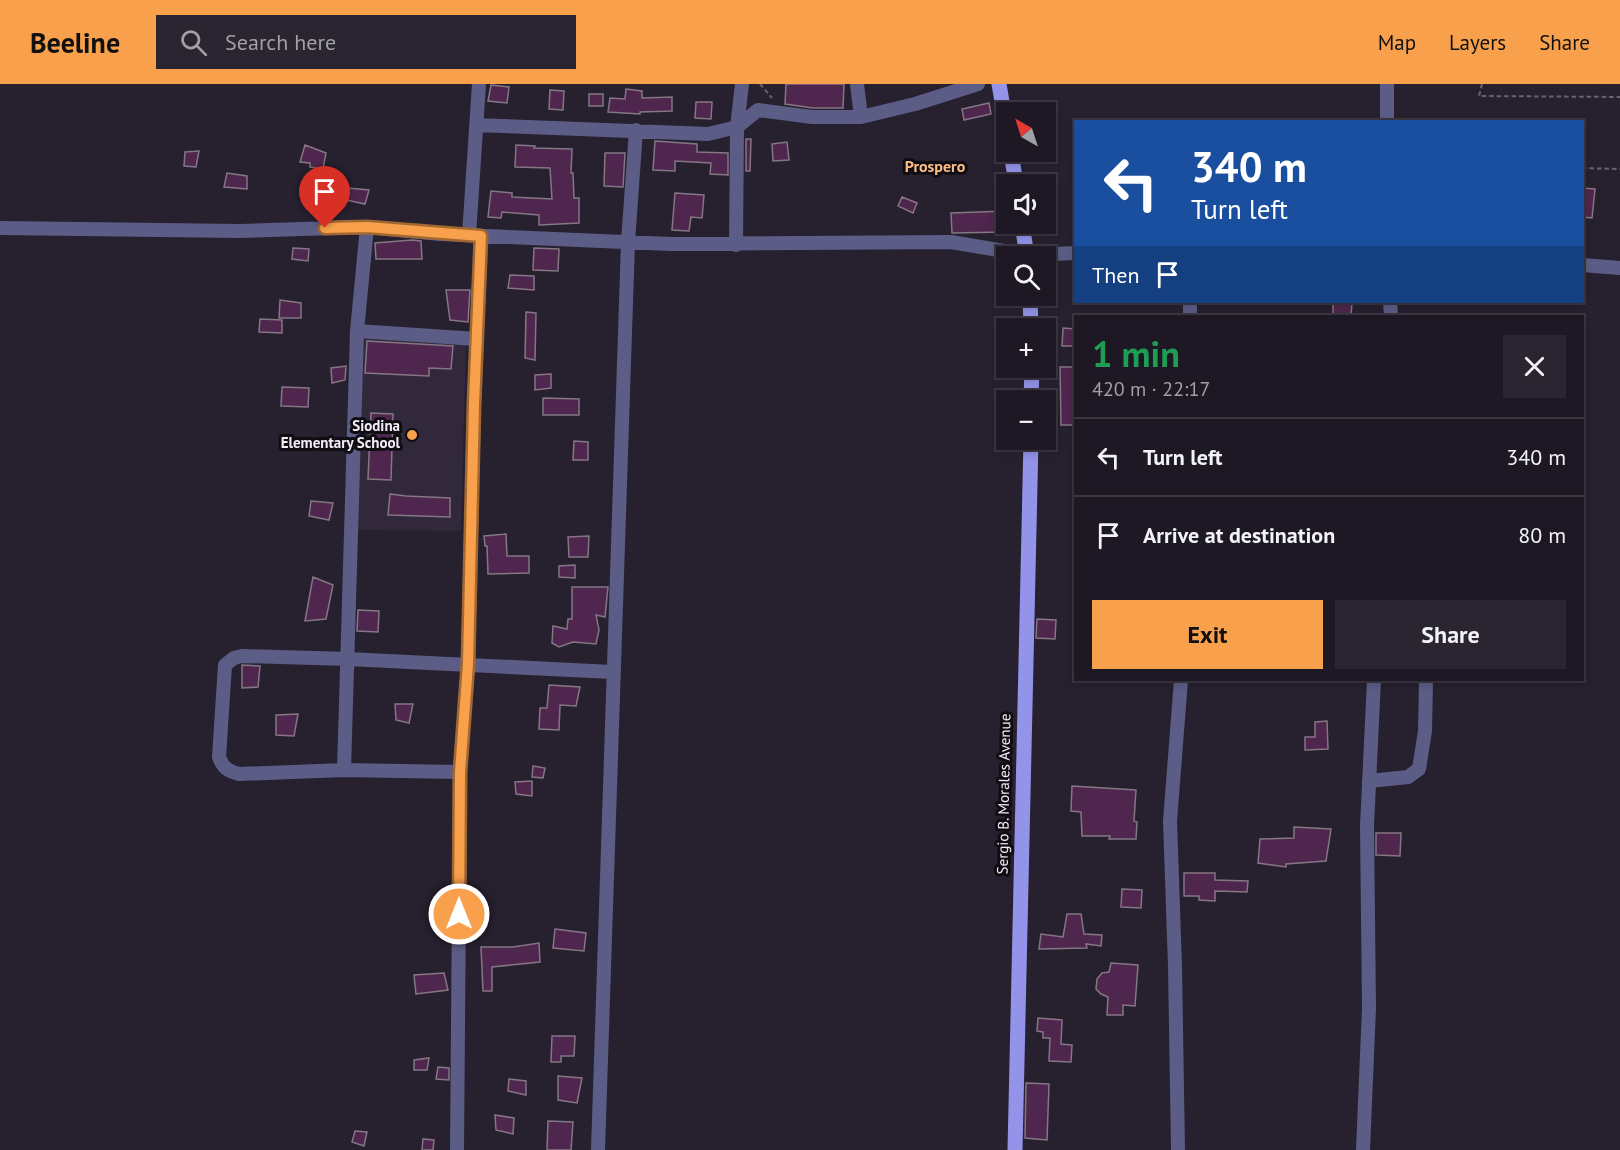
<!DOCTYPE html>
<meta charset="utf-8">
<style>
:root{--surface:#1d1823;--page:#2a2530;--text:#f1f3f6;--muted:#a0a0a6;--line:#3b3741;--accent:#f8a04b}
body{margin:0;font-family:"PT Sans",sans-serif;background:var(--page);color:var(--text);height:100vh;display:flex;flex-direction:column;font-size:22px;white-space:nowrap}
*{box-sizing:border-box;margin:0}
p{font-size:20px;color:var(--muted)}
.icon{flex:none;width:33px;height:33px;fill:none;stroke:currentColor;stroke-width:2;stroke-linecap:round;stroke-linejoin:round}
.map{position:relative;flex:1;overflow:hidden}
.details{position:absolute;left:1074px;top:231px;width:510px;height:366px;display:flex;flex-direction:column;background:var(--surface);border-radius:0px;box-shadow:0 3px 9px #0003,0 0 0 2px var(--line)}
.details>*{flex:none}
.hud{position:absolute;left:1074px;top:36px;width:510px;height:183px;border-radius:0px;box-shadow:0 3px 9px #0003,0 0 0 2px var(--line);background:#1a4fa0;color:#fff;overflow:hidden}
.needle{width:39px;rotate:321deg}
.controls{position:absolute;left:996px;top:18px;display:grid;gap:12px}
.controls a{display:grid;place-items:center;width:60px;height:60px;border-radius:0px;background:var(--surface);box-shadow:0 3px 9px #0003,0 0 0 2px var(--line);font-size:30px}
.pin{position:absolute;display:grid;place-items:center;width:51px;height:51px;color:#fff;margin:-62px -26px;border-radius:50% 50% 50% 0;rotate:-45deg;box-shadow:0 0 6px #0007}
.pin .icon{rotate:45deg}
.me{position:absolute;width:66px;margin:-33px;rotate:0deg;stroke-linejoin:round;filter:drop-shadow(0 0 4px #0008)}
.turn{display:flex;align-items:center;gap:21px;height:126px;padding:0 18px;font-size:27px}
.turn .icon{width:78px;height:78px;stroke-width:2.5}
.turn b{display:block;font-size:42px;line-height:51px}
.then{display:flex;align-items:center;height:57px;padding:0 18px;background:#0003;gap:12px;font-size:22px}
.round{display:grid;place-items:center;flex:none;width:63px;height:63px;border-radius:0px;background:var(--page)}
.overview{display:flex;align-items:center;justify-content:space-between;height:102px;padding:0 18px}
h1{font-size:36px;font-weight:800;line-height:45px;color:#1e9e55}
.cta{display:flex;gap:12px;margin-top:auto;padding:12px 18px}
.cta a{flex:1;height:69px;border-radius:0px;background:var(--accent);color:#111;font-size:24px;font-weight:800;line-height:69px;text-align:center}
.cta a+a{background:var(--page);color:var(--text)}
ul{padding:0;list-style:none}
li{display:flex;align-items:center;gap:18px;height:78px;padding:0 18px;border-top:2px solid var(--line)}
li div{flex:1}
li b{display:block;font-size:22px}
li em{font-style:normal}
header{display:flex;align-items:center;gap:36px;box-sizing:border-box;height:84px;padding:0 30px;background:var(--accent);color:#111}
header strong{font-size:28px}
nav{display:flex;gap:33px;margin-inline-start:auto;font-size:21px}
.search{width:420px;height:54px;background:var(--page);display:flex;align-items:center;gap:15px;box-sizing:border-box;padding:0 21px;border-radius:0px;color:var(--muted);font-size:22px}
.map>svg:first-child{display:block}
.built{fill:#31283c}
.building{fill:#4f264e;stroke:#857684;stroke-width:1.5}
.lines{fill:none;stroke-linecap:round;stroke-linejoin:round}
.path{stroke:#696371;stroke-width:2;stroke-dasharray:4.5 3;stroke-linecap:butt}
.minor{stroke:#5b5d86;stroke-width:14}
.primary{stroke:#9394e9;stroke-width:15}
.route-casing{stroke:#a16831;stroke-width:15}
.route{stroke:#f8a04b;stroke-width:10}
.poi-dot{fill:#f8a04b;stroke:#0f0c12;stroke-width:2}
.labels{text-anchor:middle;stroke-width:6;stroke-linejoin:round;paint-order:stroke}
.poi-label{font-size:15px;font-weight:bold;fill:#f2eef8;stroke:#0f0c12;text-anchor:end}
.street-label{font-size:15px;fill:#f2eef8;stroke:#0f0c12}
.neighbourhood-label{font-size:16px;font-weight:bold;fill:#fbbd86;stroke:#0f0c12}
</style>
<header>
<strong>Beeline</strong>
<div class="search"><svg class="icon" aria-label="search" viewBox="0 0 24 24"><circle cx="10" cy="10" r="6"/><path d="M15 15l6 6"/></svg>Search here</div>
<nav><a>Map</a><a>Layers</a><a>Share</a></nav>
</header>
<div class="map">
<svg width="1620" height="1066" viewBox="0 0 1620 1066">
<rect width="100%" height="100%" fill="#27202f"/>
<path class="built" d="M 362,250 L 466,255 L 461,447 L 358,446 Z"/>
<path class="building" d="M 786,0 L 844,0 L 843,24 L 813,24 L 785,20 Z
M 491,1 L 509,3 L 507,19 L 488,17 Z
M 626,5 L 642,7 L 642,14 L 672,13 L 672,27 L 640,28 L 640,30 L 608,28 L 610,14 L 625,15 Z
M 550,6 L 564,7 L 563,26 L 549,25 Z
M 589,10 L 603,10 L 603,22 L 589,22 Z
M 696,18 L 712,18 L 711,35 L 695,34 Z
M 989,19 L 991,30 L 964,36 L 962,25 Z
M 746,55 L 751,55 L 750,87 L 746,87 Z
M 655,57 L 697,60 L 697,68 L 728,69 L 728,91 L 710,90 L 711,79 L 675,77 L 675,87 L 653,86 Z
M 787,58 L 789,76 L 773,77 L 772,60 Z
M 305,61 L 326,69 L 323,85 L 310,83 L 310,79 L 300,78 Z
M 516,61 L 535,62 L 534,64 L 572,65 L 571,89 L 573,89 L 574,114 L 579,114 L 579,139 L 539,141 L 539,131 L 502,128 L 501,134 L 488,133 L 491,107 L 512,109 L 512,113 L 552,115 L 550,84 L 515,83 Z
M 199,67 L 196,83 L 184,82 L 185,68 Z
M 605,69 L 625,69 L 623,103 L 604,102 Z
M 227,89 L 247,92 L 247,105 L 224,103 Z
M 348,104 L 369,106 L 365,120 L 346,116 Z
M 1582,104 L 1595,105 L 1592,134 L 1582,133 Z
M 675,109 L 704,111 L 702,134 L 691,133 L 689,147 L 672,146 Z
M 902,113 L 917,119 L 913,129 L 898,122 Z
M 1006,127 L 1006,148 L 952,149 L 951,129 Z
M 412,156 L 421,157 L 422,175 L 376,175 L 375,159 Z
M 293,164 L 309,165 L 308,177 L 292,175 Z
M 534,164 L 559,165 L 558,187 L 533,186 Z
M 510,191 L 534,192 L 534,206 L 508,204 Z
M 446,206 L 470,206 L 468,238 L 450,236 Z
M 280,216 L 301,219 L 301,234 L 279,234 Z
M 1333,218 L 1352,218 L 1351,232 L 1333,232 Z
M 526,228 L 536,229 L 535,276 L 525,274 Z
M 260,235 L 282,236 L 282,249 L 259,248 Z
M 1063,244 L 1076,245 L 1076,262 L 1062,262 Z
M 367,257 L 453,262 L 451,285 L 429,284 L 429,292 L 365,289 Z
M 346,282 L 345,296 L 332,299 L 331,284 Z
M 1060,283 L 1076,283 L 1076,341 L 1061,341 Z
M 551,290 L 551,304 L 535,306 L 535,291 Z
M 282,303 L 309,304 L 308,323 L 281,322 Z
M 543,314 L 579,315 L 579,331 L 543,331 Z
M 371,329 L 393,330 L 391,396 L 368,395 Z
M 574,357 L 588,358 L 588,376 L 573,376 Z
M 390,410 L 406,412 L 450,414 L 450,433 L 388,431 Z
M 311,417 L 333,419 L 329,436 L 309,432 Z
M 506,450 L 507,472 L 529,472 L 529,489 L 488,490 L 487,462 L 485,462 L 484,452 Z
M 589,452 L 588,473 L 569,473 L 568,453 Z
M 575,481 L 575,494 L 559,493 L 559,482 Z
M 313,493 L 333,501 L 326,535 L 305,537 Z
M 572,503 L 608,503 L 605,533 L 596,531 L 599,546 L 596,560 L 573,558 L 559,563 L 552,559 L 553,542 L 567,545 L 568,535 L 572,535 Z
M 358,526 L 379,527 L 378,548 L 357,547 Z
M 1037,535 L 1056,536 L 1055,555 L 1036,554 Z
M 242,581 L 260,582 L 258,603 L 242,604 Z
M 549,601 L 580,603 L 576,622 L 560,621 L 559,646 L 539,645 L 540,624 L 547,624 Z
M 395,620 L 413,620 L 409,639 L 396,636 Z
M 298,630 L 294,652 L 276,651 L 276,631 Z
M 1327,637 L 1328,665 L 1305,666 L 1305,653 L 1315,653 L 1315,638 Z
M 533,682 L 545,684 L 543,694 L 532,693 Z
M 532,697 L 532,712 L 516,710 L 515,698 Z
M 1072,702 L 1136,706 L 1134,737 L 1137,738 L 1136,755 L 1109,755 L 1110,752 L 1082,752 L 1081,728 L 1071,727 Z
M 1294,743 L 1331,745 L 1326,777 L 1286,780 L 1286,783 L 1258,779 L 1260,755 L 1294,754 Z
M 1376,749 L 1401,749 L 1400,772 L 1376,771 Z
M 1184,789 L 1215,789 L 1215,796 L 1248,797 L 1247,808 L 1215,807 L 1215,817 L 1199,816 L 1199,812 L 1184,812 Z
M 1122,805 L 1142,806 L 1141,824 L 1121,823 Z
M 1067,830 L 1081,830 L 1084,850 L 1102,851 L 1101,862 L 1086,860 L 1087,864 L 1039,865 L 1041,850 L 1063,853 Z
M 555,845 L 586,849 L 584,867 L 553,864 Z
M 539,859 L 540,878 L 492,883 L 492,907 L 483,907 L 481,863 L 513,863 Z
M 1111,879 L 1138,881 L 1135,922 L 1123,921 L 1123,931 L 1107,931 L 1108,913 L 1101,910 L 1096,905 L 1097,895 L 1102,889 L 1109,888 Z
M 444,889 L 448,906 L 416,910 L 414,891 Z
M 1038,934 L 1062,936 L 1061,960 L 1072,961 L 1071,978 L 1049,977 L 1050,954 L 1043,954 L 1043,948 L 1037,947 Z
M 552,952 L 575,952 L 574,972 L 561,972 L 561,978 L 551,978 Z
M 429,974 L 427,986 L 414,986 L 414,976 Z
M 438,983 L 449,984 L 449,996 L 436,995 Z
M 558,992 L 582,994 L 577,1019 L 558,1016 Z
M 509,995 L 526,997 L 526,1011 L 508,1007 Z
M 1026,999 L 1049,1000 L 1047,1056 L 1025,1054 Z
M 495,1031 L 514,1034 L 513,1050 L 496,1046 Z
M 548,1037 L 573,1038 L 571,1066 L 547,1066 Z
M 355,1047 L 367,1048 L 364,1062 L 352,1058 Z
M 423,1055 L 434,1056 L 433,1066 L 422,1066 Z"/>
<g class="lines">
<path class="path" d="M 760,0 L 772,14
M 1482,0 L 1479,12 L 1620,13
M 1582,84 L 1620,85"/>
<path class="minor" d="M 857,0 L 861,33
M 1387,0 L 1387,38
M 476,41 L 708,50 L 737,43 L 758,26 L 812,33 L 861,33 L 915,20 L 978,0
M 0,144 L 240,147 L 367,143 L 440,150 L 671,160 L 951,158 L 1027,171 L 1076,169
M 469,151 L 479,0
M 736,161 L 737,43 L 742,0
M 1582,181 L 1620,184
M 1390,218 L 1391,232
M 1190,232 L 1190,218
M 357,247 L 477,255
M 344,686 L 357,247 L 367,143
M 460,688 L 344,686 L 239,690 C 228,687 223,684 219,673 L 225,581 L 234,574 L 242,572 L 348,575 L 612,588
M 1369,697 L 1408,693 L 1419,685 L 1425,647 L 1426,596
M 457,1066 L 460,688 L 468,581 L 474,320 L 481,152
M 598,1066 L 628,158 L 636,46
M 1178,1066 L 1175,882 L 1170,737 L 1181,596
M 1363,1066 L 1369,924 L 1367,742 L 1374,596"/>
<path class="primary" d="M 999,0 L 1006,41
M 1011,68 L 1016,100
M 1022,140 L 1027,172
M 1030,212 L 1031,244
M 1031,316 L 1032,284
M 1015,1066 L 1031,356"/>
</g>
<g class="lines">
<g class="route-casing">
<path id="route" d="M 325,144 L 367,143 L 481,152 L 474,320 L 468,580 L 460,688 L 459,830"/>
</g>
<use href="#route" class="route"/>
</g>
<circle class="poi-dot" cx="412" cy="351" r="6"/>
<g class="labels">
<g class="poi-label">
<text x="400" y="347">Siodina<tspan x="400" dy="17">Elementary School</tspan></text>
</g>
<g class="street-label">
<text transform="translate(1004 710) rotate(-89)" y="5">Sergio B. Morales Avenue</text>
</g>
<g class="neighbourhood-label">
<text x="935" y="88">Prospero</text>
</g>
</g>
</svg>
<div class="controls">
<a><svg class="needle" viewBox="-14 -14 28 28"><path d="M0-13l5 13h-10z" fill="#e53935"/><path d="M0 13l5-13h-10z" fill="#a0a0a6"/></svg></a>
<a><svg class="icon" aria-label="sound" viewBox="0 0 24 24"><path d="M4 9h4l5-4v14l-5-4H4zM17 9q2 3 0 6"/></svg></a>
<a><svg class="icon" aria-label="search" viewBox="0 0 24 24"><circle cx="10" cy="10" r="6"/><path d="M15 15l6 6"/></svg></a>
<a>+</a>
<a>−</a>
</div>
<div class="pin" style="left:325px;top:144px;background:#d93025"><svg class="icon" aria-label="arrive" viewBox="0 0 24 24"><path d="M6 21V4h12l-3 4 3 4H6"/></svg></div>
<svg class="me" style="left:459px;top:830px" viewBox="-20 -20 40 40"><circle r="17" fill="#f8a04b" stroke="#fff" stroke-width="3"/><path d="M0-11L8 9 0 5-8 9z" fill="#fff"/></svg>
<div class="hud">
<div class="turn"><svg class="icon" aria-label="left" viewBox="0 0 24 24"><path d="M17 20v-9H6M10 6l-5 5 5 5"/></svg><div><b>340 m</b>Turn left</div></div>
<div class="then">Then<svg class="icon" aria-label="arrive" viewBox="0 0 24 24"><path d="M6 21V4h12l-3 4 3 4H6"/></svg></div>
</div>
<section class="details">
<div class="overview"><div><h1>1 min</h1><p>420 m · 22:17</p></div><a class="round"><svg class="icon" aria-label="close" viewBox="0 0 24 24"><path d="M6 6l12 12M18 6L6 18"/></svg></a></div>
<ul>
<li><svg class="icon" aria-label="left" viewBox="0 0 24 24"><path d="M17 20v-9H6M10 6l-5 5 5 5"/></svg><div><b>Turn left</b></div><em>340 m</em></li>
<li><svg class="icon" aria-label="arrive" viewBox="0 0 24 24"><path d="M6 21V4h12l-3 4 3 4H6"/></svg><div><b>Arrive at destination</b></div><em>80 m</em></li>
</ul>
<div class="cta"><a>Exit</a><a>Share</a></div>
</section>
</div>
